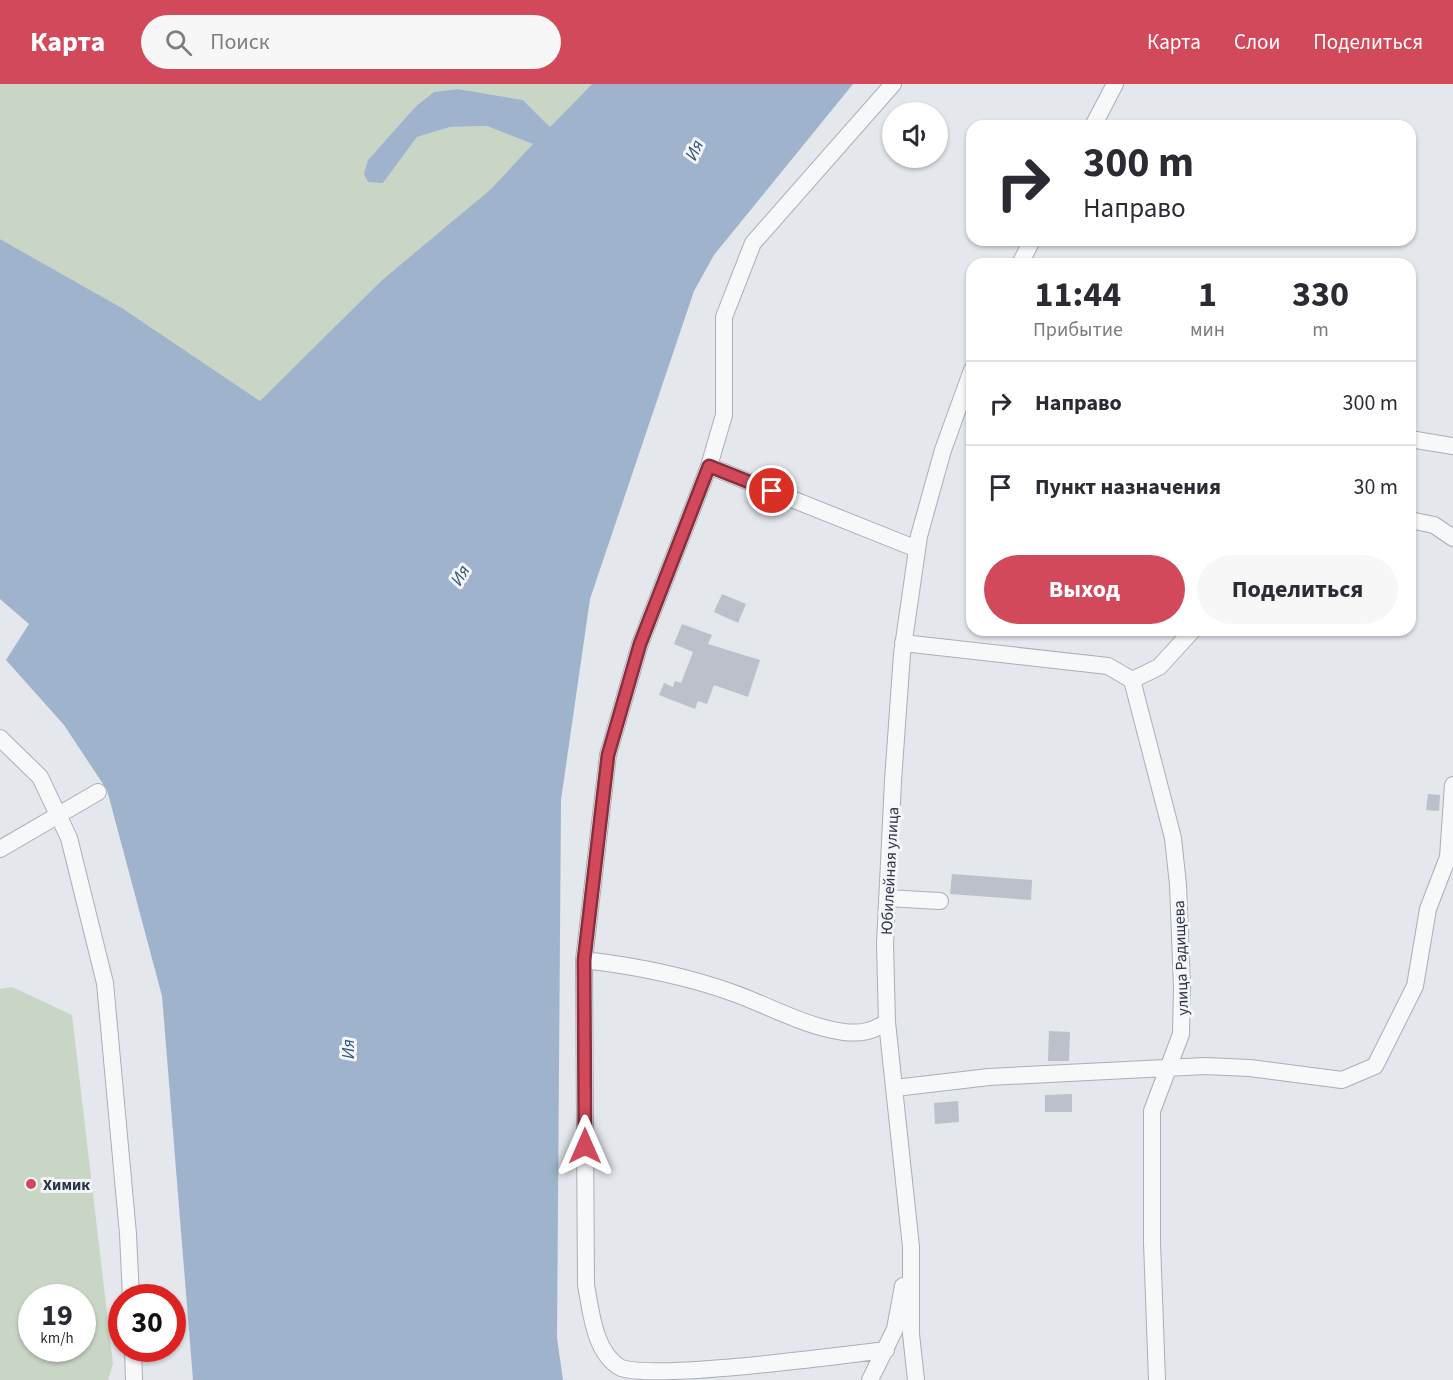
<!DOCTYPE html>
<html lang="ru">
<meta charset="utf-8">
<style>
:root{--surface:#fff;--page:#f7f7f7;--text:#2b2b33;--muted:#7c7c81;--line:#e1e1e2;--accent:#d1495b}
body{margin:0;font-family:"Source Sans 3",sans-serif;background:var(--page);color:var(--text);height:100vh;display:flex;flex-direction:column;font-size:22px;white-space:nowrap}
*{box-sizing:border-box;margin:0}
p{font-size:20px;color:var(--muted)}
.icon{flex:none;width:33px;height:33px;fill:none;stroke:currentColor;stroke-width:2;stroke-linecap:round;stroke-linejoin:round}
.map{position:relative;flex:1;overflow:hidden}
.details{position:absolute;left:966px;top:174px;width:450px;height:378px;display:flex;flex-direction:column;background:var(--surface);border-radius:18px;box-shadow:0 2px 4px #0004}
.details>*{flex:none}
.guide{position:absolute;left:966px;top:36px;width:450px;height:126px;border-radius:18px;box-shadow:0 2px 4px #0004;background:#fff;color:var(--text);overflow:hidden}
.controls{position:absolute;left:882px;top:18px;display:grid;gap:12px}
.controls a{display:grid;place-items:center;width:66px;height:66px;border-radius:50%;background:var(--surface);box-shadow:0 2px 4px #0004;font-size:30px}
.speed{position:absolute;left:18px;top:1200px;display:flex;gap:12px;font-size:30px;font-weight:700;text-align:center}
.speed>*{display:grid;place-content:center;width:78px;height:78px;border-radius:50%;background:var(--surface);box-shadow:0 2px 4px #0004;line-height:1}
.speed small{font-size:15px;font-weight:400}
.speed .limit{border:9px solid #d22;background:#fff;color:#111}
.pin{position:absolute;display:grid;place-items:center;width:51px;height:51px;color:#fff;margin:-26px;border:3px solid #fff;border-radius:50%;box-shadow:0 2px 6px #0007}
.me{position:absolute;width:66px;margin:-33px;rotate:0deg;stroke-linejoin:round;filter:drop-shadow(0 0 4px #0008)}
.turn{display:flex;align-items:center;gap:21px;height:126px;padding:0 18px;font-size:27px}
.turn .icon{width:78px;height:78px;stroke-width:2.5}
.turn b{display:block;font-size:42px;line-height:51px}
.eta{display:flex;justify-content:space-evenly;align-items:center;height:102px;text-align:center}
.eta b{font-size:36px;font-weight:700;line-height:42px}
.button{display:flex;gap:12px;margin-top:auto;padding:12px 18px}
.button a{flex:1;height:69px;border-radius:36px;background:var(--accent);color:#fff;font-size:24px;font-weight:700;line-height:69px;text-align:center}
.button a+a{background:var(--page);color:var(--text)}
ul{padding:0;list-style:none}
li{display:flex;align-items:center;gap:18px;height:84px;padding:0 18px;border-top:2px solid var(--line)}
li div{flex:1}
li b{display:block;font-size:22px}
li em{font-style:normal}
header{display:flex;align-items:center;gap:36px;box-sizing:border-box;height:84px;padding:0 30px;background:var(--accent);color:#fff}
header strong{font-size:28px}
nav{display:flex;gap:33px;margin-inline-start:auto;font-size:21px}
.search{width:420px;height:54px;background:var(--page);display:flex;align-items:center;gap:15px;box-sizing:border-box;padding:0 21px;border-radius:33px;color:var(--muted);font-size:22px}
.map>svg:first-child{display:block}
.green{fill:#c9d6c5;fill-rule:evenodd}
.water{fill:#9fb4cc}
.building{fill:#bbc0ca}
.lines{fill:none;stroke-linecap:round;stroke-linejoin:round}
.minor-casing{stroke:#a9aeb7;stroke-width:18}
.minor{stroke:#f7f8fa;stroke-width:16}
.route-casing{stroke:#882f3b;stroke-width:15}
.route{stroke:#d1495b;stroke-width:10}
.poi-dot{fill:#d1495b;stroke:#f4f6f9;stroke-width:2}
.labels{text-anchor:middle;stroke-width:6;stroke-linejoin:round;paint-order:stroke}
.street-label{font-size:16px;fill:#2b3445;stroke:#f4f6f9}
.poi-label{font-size:16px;font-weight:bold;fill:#2b3445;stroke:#f4f6f9;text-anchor:start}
.water-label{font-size:18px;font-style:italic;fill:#34527a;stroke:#f4f6f9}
</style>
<header>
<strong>Карта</strong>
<div class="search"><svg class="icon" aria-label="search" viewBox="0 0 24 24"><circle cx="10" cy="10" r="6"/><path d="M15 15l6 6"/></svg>Поиск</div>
<nav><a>Карта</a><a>Слои</a><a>Поделиться</a></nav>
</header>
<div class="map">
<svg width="1453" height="1296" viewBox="0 0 1453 1296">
<rect width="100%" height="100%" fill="#e4e7ec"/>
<path class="green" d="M 0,0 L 592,0 L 550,43 L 523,16 L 458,5 L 434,8 L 416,22 L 368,76 L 383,99 L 417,53 L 450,43 L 487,42 L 534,60 L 491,105 L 382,196 L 260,317 L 122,224 L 0,155 Z
M 12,903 L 72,931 L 113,1280 L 108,1296 L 0,1296 L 0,905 ZM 32,1214 L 82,1214 L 82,1264 L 32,1264 Z"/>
<path class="water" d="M 592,0 L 853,0 L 714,171 L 694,207 L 590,515 L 561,716 L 557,1254 L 563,1296 L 193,1296 L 162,912 L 107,706 L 64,641 L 6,576 L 29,540 L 0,515 L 0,155 L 122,224 L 260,317 L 382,196 L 491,105 L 533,60 L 487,42 L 450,43 L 417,53 L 383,99 L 368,98 L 364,90 L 368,76 L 416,22 L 434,8 L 458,5 L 523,16 L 550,43 Z"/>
<path class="building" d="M 722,510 L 746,520 L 738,539 L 714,528 Z
M 682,540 L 712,551 L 708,560 L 760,576 L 748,613 L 714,601 L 707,620 L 698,617 L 695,625 L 659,611 L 664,599 L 673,603 L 675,597 L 681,599 L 693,568 L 674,560 Z
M 1428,710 L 1440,711 L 1439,727 L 1426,726 Z
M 952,790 L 1032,796 L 1031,816 L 950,810 Z
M 1049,947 L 1070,948 L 1069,977 L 1048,977 Z
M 1072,1010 L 1072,1028 L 1045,1028 L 1045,1011 Z
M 958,1017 L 959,1038 L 935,1040 L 934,1019 Z"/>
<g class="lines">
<g class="minor-casing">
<path id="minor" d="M 1093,42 L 1115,0
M 1020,180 L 1032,156
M 1410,355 L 1453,362
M 709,382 L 917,465
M 1410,436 L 1434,441 L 1453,454
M 903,559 L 1108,582 L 1132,596 L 1159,583 L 1193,546
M 1132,596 L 1173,754 L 1178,801 L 1182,903 L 1181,950 L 1152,1027 L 1152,1159 L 1157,1296
M 0,654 L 40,693 L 69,754 L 105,899 L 128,1150 L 131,1214
M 0,765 L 98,708
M 887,814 L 940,817
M 584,876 C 636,882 687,892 736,910 C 771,923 807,943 844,948 C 862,950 873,947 887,938
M 895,1004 L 989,993 L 1205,982 L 1250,984 L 1342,996 L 1375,982 L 1415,902 L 1428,825 L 1448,773 L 1453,701
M 133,1264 L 134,1296
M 886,1266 C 834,1272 660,1296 621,1284 C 594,1269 591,1227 586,1201 L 584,876 L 608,671 L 640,560 L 709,382 L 724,331 L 724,233 L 753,159 L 893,0
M 870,1296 L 895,1245 L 903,1202
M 916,1296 L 911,1250 L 911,1163 L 887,938 L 885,860 L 893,697 L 902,570 L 919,452 L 943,366 L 972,286"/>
</g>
<use href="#minor" class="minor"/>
</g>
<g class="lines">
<g class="route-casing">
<path id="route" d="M 585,1062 L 584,876 L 608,671 L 640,560 L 709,382 L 772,407"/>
</g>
<use href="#route" class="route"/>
</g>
<circle class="poi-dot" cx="31" cy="1100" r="6"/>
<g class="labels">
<g class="street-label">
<text transform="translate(889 787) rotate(-87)" y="6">Юбилейная улица</text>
<text transform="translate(1180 874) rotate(-92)" y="6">улица Радищева</text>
</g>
<g class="poi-label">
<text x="43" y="1106">Химик</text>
</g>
<g class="water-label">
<text transform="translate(694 66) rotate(-65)" y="6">Ия</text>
<text transform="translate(460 491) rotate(-59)" y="6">Ия</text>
<text transform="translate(348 965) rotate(-90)" y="6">Ия</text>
</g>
</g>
</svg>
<div class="controls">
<a><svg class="icon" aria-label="sound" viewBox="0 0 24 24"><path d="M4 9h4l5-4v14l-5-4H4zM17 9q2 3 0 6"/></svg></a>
</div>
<div class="speed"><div>19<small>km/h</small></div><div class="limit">30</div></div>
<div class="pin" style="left:772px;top:407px;background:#d93025"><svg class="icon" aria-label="arrive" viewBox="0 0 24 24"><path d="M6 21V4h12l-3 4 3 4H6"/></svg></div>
<svg class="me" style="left:585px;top:1062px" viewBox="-20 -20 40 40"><path d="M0-17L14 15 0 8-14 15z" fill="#d1495b" stroke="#fff" stroke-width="4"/></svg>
<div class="guide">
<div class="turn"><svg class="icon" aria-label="right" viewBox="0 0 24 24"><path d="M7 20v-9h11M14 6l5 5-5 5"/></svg><div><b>300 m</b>Направо</div></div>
</div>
<section class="details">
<div class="eta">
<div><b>11:44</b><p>Прибытие</p></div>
<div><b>1</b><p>мин</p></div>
<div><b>330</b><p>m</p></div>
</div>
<ul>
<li><svg class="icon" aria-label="right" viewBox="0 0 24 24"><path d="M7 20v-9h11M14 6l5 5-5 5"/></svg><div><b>Направо</b></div><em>300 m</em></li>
<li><svg class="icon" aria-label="arrive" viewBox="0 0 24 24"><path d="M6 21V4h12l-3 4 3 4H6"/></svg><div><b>Пункт назначения</b></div><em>30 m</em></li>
</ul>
<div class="button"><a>Выход</a><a>Поделиться</a></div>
</section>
</div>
